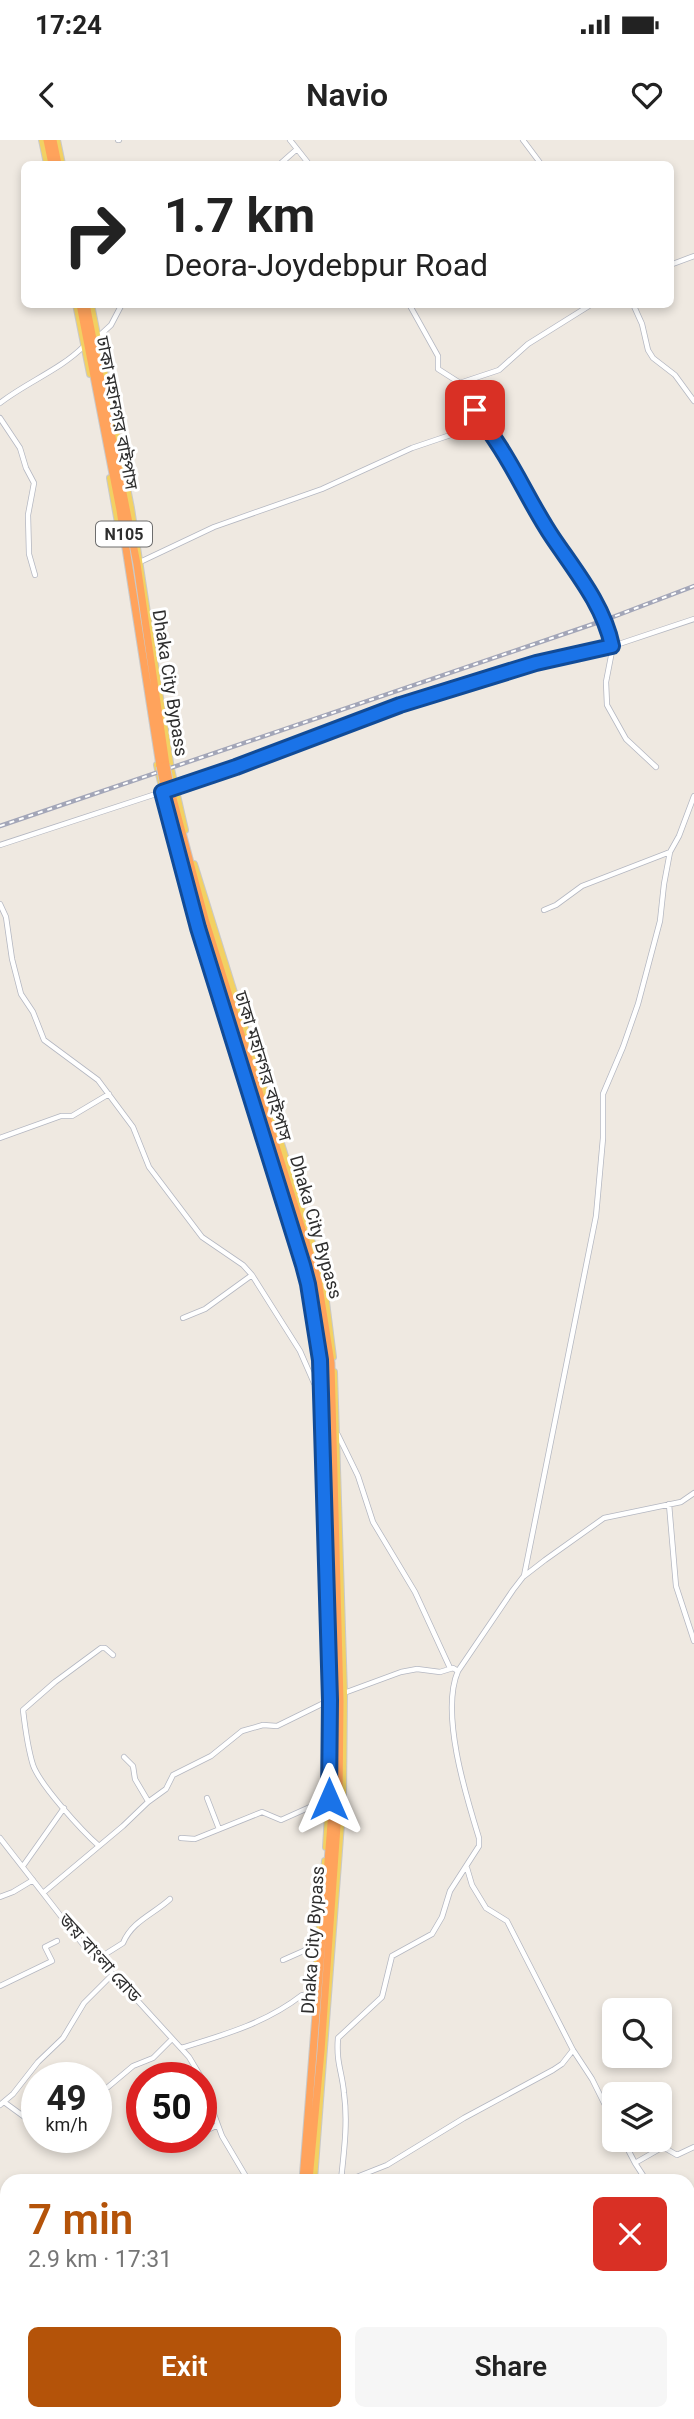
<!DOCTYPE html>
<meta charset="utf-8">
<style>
:root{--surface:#fff;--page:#f6f6f6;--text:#222;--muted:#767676;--accent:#b45309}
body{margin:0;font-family:Roboto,"Noto Sans Bengali",sans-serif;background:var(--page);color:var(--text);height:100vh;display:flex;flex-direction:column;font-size:26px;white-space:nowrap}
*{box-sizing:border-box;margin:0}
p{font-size:23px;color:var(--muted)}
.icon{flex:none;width:38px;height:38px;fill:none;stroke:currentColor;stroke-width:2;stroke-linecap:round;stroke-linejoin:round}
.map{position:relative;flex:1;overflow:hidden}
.details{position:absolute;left:0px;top:2034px;width:695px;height:247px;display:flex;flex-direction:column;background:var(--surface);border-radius:21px 21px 0 0;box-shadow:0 4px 10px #0003}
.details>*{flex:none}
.hud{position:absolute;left:21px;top:21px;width:653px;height:147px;border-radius:10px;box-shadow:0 4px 10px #0003;background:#fff;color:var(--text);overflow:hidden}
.tools{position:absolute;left:602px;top:1858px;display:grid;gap:14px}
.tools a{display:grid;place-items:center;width:70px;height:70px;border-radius:10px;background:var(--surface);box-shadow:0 4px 10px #0003;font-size:35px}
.speed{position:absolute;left:21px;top:1922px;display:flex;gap:14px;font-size:35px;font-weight:700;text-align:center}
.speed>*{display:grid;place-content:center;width:91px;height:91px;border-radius:50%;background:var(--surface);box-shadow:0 4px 10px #0003;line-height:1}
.speed small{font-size:18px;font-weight:400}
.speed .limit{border:10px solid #d22;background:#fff;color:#111}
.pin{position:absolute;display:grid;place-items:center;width:60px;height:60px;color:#fff;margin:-30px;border-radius:14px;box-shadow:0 4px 10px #0006}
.me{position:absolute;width:77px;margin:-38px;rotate:0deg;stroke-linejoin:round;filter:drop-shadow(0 0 5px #0008)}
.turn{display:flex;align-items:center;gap:24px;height:147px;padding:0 28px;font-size:32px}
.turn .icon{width:91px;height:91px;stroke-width:2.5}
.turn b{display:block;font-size:49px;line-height:60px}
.round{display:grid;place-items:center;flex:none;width:74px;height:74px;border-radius:10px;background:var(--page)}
.head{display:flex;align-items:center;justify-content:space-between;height:119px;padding:0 28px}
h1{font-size:42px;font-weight:600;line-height:52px;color:var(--accent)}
.button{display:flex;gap:14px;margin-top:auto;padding:14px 28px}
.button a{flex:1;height:80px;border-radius:10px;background:var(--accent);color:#fff;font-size:28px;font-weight:600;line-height:80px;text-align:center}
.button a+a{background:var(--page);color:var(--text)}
.status{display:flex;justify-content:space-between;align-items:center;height:49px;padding:0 35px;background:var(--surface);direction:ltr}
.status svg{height:19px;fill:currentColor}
header{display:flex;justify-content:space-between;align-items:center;height:91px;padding:0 28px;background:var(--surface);font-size:32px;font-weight:600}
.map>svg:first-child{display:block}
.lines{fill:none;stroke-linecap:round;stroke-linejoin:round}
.minor-casing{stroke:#b4b7c1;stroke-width:6}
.major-casing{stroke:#c9c9c9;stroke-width:8}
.highway-casing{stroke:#c9c9c9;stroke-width:9}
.minor{stroke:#fff;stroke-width:4.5}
.major{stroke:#f2d163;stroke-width:6}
.highway{stroke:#ffa35c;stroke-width:7}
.rail-casing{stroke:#a3a6b8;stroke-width:4.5}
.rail{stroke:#fff;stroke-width:2;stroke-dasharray:5;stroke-linecap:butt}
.highway-bridge-casing{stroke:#c9c9c9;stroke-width:9;stroke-linecap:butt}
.highway-bridge{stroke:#ffa35c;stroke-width:7}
.route-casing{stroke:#114b97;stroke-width:18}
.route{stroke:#1a73e8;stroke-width:12}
.labels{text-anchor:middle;stroke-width:6;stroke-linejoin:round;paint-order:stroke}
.shield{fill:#fff;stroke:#6d6d6d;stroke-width:2}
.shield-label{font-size:16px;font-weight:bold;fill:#2e2e2e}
.street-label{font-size:18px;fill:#2e2e2e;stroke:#fff}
</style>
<div class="status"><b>17:24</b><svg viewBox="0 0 49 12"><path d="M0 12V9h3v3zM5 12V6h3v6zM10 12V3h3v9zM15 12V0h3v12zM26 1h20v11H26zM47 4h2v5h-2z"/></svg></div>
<header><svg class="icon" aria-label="back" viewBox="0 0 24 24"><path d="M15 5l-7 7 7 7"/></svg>Navio<svg class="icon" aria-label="heart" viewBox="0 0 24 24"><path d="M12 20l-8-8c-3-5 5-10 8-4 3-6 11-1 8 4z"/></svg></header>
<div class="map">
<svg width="694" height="2279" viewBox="0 0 694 2279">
<rect width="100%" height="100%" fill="#efe9e1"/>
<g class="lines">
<g class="minor-casing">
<path id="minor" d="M 118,0 L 119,0
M 290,0 L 309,24
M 523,0 L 541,24
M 280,24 L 297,9
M 670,125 L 694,116
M 409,164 L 438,216 L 438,229 L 460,243 L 483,284 L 496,300 L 535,371 L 582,439 L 605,480 L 613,506 L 606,542 L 607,565 L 626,599 L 656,627
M 633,164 L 642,184 L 648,210 L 653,218 L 675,235 L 694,261
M 98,197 L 111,185 L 122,164
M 460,243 L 499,230 L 528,204 L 592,164
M 0,263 C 27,242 60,230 84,206
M 0,278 L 20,308 L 26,328 L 34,343 L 28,375 L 29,414 L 35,435
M 140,422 L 214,387 L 322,349 L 412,308 L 483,284
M 173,648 L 236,627 L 400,565 L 536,523 L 613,506 L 694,479
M 0,705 L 165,651
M 0,764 L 6,777 L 12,819 L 21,854 L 33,872 L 44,900 L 98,940 L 133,987 L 149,1027 L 202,1097 L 243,1125 L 252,1135 L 300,1211 L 314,1243 L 321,1252
M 544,770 L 556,765 L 582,746 L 670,712
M 0,998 L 61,976 L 72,976 L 109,954
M 183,1178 L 205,1169 L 252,1135
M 338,1295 L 358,1336 L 373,1382 L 415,1452 L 450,1528
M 669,1364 L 676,1446 L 694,1501
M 524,1436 L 596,1076 L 603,998 L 603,954 L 623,907 L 638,864 L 660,781 L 664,744 L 670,712 L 679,696 L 694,656
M 344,1553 L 401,1532 L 417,1529 L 440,1532 L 453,1528 L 458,1531
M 124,1617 L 133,1626 L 135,1639 L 148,1661
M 207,1658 L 219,1689
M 0,1698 L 85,1807 L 116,1837 L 189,1917 L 201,1937
M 181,1698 L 195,1699 L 262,1672 L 281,1680 L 328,1659
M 99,1706 C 82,1691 40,1645 33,1625 C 28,1609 25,1587 23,1570 L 55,1542 L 101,1508 L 105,1508 L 113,1515
M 23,1726 L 64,1668
M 467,1728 L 472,1745 L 486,1768 L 507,1781 L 573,1910 L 592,1939 L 614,1983
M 43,1753 L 123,1686 L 148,1662 L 166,1649 L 173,1635 L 211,1616 L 242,1591 L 263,1585 L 277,1586 L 328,1561
M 0,1757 L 13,1752 L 33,1740
M 96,1820 L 123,1803 C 132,1781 154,1774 170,1759
M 283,1820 L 317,1805
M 0,1846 L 52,1821 L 45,1807 L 57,1801
M 181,1908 C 224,1895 266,1883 302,1855 L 313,1864
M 201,1939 L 222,1996 L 248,2040
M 108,1947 L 133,1926 L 153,1918 L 172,1899
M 4,1962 L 30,1981
M 0,1965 L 13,1954 L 38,1922 L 63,1898 L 84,1863 L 113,1834
M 201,1993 L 218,1985
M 623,2000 L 635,2023
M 178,2004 L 193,1997
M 341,2040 C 344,2012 348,1982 344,1953 C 342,1931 336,1923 338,1898 L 382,1857 L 392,1816 L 432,1794 L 442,1777 L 450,1751 L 479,1706 L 479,1698 C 466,1656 440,1573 458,1531 L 513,1450 L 523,1437 L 545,1420 L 604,1378 L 681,1362 L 694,1353
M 349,2040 L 387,2025 L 464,1978 L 553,1930 L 562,1924 L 573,1910
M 646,2040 L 635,2023 L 663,2007 L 677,2015 L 694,2007
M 688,2102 L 694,2110
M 0,2198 L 7,2197
M 344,2273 L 345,2275 L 356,2273
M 394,2273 L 397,2279
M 625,2273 L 628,2279
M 272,2279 L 275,2273"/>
</g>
<g class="major-casing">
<path id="major" d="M 42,0 L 47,24
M 57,0 L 62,24
M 76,164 L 90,234
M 91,164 L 131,368 L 171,629 L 185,690
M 110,338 L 121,400
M 157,625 L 176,708 L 198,788 L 292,1085 L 308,1144 L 320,1220 L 327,1459
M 194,724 L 323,1138 L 333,1217
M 326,1707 L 329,1659 L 329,1519
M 314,1861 L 325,1721
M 314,2040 L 343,1658 L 344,1553 L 334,1232
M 237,2279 L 239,2273"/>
</g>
<g class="highway-casing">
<path id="highway" d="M 47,0 L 52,24
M 53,0 L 58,24
M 80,164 L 120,370 L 160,626
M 86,164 L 137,424 L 166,625
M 171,651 L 205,779 L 318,1140 L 331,1223 L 340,1561 L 339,1658 L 321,1911 L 309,2040
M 166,654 L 203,787 L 313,1143 L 324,1221 L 334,1583 L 333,1658 L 303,2040
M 241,2279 L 243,2273
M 247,2279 L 249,2273"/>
</g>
<use href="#minor" class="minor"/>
<use href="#major" class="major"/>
<use href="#highway" class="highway"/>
<g class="rail-casing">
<path id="rail" d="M 0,686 L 605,480 L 694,446"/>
</g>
<use href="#rail" class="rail"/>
<g class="highway-bridge-casing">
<path id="highway-bridge" d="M 166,625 L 171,651
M 160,626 L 166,654"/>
</g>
<use href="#highway-bridge" class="highway-bridge"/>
</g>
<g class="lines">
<g class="route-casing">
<path id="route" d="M 329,1659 L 330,1560 L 320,1220 L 308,1144 L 303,1125 L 198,788 L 162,652 L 236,627 L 400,565 L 536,523 L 612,506 C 604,466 576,432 553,398 C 532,367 517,332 496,301 C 489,290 481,281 475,270"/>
</g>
<use href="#route" class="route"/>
</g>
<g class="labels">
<rect class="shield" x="96" y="381.5" width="56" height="25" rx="5"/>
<g class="shield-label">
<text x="124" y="400">N105</text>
</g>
<g class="street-label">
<text transform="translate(117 273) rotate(79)" y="6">ঢাকা মহানগর বাইপাস</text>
<text transform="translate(170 543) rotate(81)" y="6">Dhaka City Bypass</text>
<text transform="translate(263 926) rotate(73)" y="6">ঢাকা মহানগর বাইপাস</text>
<text transform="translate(316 1087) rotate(74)" y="6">Dhaka City Bypass</text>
<text transform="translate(313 1800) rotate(-86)" y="6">Dhaka City Bypass</text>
<text transform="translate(100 1818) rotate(48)" y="6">জয় বাংলা রোড</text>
</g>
</g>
</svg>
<div class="tools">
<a><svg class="icon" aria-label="search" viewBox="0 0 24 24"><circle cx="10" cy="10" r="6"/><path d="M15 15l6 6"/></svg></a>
<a><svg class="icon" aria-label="layers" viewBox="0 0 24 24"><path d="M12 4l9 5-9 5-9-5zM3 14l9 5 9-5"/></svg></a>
</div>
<div class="speed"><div>49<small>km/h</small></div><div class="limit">50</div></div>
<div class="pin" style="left:475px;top:270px;background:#d93025"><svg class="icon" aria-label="arrive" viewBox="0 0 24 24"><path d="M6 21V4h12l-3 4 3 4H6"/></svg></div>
<svg class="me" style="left:329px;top:1659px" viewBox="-20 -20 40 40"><path d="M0-17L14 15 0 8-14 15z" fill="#1a73e8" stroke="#fff" stroke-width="4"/></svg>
<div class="hud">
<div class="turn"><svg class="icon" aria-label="right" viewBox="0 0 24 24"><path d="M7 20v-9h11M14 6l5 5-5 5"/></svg><div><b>1.7 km</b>Deora-Joydebpur Road</div></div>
</div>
<section class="details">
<div class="head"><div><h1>7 min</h1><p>2.9 km · 17:31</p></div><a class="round" style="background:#d93025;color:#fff"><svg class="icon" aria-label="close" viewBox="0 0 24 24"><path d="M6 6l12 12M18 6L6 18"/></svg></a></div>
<div class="button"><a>Exit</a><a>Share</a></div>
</section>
</div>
